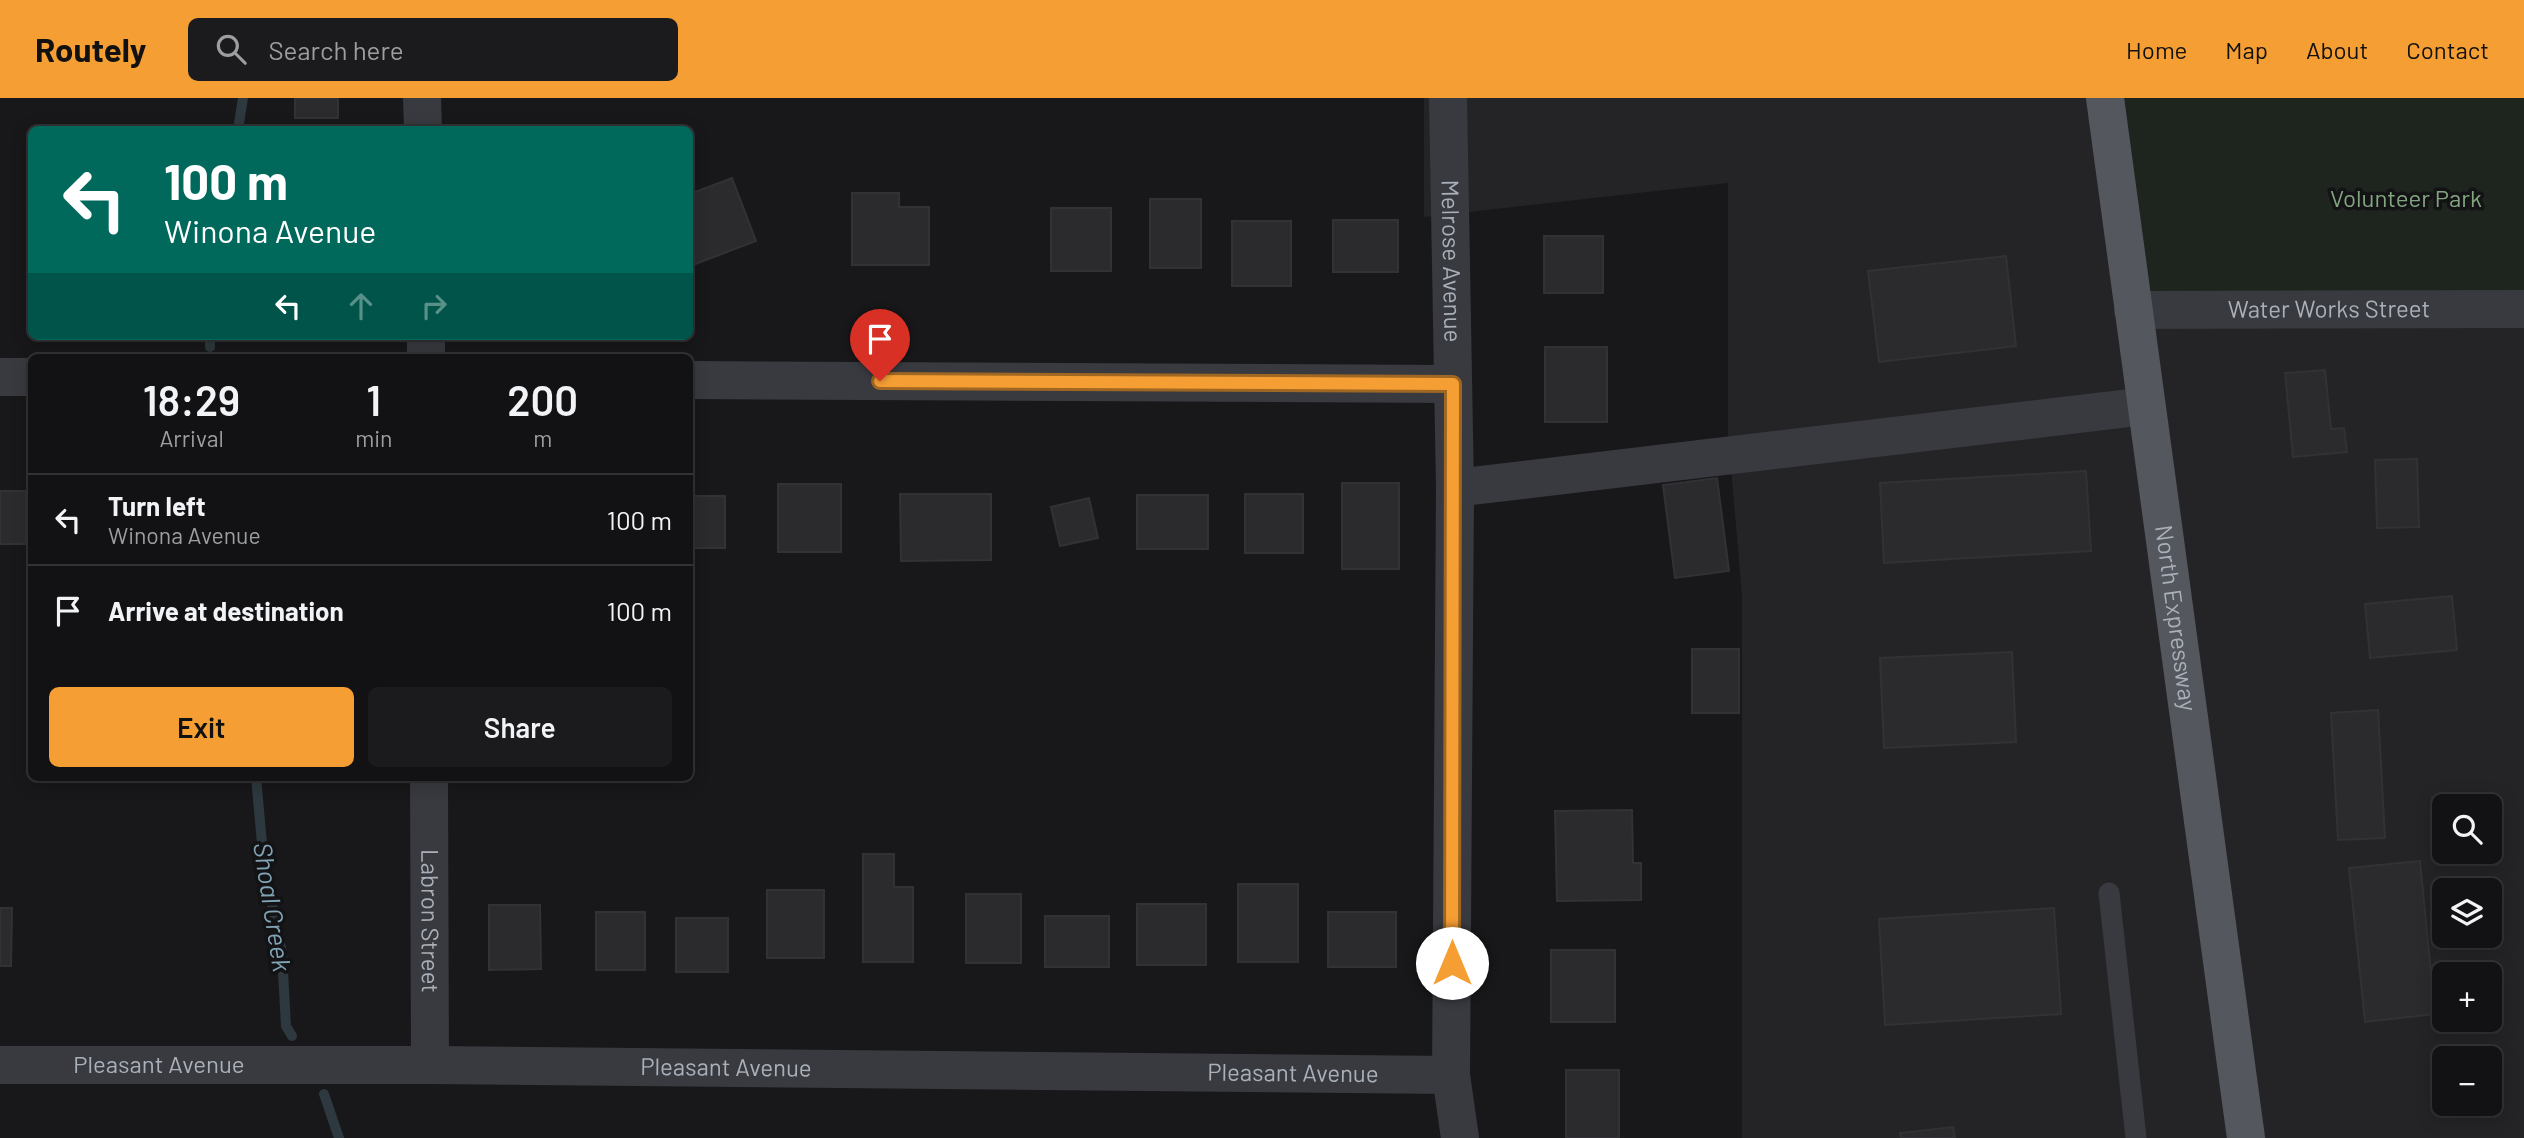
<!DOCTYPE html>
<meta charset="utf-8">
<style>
:root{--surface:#121214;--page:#1b1b1d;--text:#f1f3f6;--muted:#9c9ea0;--line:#313234;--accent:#f59e34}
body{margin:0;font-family:Barlow,sans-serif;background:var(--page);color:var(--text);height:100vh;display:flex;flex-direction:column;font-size:26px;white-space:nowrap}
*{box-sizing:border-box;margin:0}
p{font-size:23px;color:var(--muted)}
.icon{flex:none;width:38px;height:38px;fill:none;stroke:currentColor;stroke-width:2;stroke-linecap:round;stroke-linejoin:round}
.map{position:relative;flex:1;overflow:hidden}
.details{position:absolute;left:28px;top:256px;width:665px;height:427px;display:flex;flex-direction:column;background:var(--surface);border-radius:10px;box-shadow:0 4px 18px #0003,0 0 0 2px var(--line)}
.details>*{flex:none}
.hud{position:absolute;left:28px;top:28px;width:665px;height:214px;border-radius:10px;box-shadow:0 4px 18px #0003,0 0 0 2px var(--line);background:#00695c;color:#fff;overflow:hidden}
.buttons{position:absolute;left:2432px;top:696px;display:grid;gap:14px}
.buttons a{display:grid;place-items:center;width:70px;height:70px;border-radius:10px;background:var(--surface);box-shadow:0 4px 18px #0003,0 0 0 2px var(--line);font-size:35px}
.pin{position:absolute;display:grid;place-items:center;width:60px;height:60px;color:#fff;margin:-72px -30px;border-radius:50% 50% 50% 0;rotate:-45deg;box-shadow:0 0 7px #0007}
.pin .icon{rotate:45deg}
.me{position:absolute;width:77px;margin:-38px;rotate:0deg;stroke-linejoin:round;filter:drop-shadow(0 0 5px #0008)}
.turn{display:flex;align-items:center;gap:24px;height:147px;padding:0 21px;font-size:32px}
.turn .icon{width:91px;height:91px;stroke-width:2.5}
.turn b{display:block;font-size:49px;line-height:60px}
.lanes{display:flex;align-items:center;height:66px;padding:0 21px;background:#0003;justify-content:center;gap:35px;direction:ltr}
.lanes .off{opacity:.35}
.eta{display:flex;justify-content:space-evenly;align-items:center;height:119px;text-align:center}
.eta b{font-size:42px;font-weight:600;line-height:49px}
.action{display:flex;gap:14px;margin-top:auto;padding:14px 21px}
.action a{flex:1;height:80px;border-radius:10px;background:var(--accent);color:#111;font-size:28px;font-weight:600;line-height:80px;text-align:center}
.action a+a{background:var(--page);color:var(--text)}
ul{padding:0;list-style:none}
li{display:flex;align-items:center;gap:21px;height:91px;padding:0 21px;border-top:2px solid var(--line)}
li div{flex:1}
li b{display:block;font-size:26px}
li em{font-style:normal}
header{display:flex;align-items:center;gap:42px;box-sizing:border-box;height:98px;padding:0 35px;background:var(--accent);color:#111}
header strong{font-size:33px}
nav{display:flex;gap:38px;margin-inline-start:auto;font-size:24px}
.search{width:490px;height:63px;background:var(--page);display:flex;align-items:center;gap:18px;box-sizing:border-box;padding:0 24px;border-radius:10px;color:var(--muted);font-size:26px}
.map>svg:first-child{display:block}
.built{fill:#242427;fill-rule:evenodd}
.green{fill:#1d251e}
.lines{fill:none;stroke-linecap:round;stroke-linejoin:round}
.stream{stroke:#2d393e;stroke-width:10}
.building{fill:#2b2b2e;stroke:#323236;stroke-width:2}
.lane{stroke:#383a3f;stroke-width:21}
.street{stroke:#383a3f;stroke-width:38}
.primary{stroke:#54585e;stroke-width:38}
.route-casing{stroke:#9f6722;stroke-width:18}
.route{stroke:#f59e34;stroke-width:12}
.labels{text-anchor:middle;stroke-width:7;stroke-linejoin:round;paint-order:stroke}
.park-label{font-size:24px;fill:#82a580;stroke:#131315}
.street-label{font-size:24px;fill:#aab0ba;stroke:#131315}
.water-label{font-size:26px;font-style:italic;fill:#80a3b5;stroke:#131315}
</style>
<header>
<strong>Routely</strong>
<div class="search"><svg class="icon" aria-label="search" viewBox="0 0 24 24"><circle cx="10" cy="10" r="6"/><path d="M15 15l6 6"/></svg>Search here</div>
<nav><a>Home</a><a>Map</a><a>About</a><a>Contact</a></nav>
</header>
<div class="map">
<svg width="2524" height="1040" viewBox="0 0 2524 1040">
<rect width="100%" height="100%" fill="#18181a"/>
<path class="built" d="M 1424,0 L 2109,0 L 2524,204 L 2524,1040 L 1742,1040 L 1742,497 L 1728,335 L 1728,85 L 1424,119 ZM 2445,709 L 2490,709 L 2490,754 L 2445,754 ZM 2445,793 L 2490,793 L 2490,838 L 2445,838 ZM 2445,877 L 2490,877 L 2490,922 L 2445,922 ZM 2445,961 L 2490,961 L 2490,1006 L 2445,1006 Z"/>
<path class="green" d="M 2109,0 L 2524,0 L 2524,204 L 2149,201 Z"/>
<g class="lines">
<path class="stream" d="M 238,32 L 243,0
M 210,238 L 210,249
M 256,679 L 264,768 L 282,855 L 286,928 L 292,938
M 324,996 L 339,1040"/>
</g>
<path class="building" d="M 295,0 L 338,0 L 338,20 L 295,20 Z
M 732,80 L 756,143 L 690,168 L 690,96 Z
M 852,95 L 899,95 L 899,109 L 929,109 L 929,167 L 852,167 Z
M 1150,101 L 1201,101 L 1201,170 L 1150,170 Z
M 27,109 L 32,109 L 32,152 L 30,152 Z
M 1051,110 L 1111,110 L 1111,173 L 1051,173 Z
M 1333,122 L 1398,122 L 1398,174 L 1333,174 Z
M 1232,123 L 1291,123 L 1291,188 L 1232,188 Z
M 1544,138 L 1603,138 L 1603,195 L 1544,195 Z
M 2006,158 L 2016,248 L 1879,264 L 1868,173 Z
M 1545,249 L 1607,249 L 1607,324 L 1545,324 Z
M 2325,272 L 2331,331 L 2344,330 L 2347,354 L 2293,359 L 2285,275 Z
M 2417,361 L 2419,429 L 2377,430 L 2375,362 Z
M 2086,373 L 2091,453 L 1884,465 L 1880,385 Z
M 1717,380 L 1729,473 L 1675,480 L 1663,387 Z
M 1342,385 L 1399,385 L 1399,471 L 1342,471 Z
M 778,386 L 841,386 L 841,454 L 778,454 Z
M 0,393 L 26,393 L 26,446 L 0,446 Z
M 900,396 L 991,396 L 991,462 L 901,463 Z
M 1245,396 L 1303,396 L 1303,455 L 1245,455 Z
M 1137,397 L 1208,397 L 1208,451 L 1137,451 Z
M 690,398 L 725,398 L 725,450 L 690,450 Z
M 1089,400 L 1098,440 L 1060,448 L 1051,409 Z
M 2452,498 L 2457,552 L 2370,560 L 2365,506 Z
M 1692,551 L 1739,551 L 1739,615 L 1692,615 Z
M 2012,554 L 2016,644 L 1884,650 L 1880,560 Z
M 2378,612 L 2385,740 L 2338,742 L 2331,615 Z
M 1632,712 L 1633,765 L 1641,765 L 1641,802 L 1557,803 L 1555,713 Z
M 863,756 L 894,756 L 894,789 L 913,789 L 913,864 L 863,864 Z
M 2420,763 L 2435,916 L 2365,924 L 2349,770 Z
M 1238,786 L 1298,786 L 1298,864 L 1238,864 Z
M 767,792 L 824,792 L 824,860 L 767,860 Z
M 966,796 L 1021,796 L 1021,865 L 966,865 Z
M 1137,806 L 1206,806 L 1206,867 L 1137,867 Z
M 489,807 L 540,807 L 541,871 L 489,872 Z
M 0,810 L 12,810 L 11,868 L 0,868 Z
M 2054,810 L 2061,916 L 1885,927 L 1879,821 Z
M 596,814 L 645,814 L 645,872 L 596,872 Z
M 1328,814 L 1396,814 L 1396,869 L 1328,869 Z
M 1045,818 L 1109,818 L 1109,869 L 1045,869 Z
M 676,820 L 728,820 L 728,874 L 676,874 Z
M 1551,852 L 1615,852 L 1615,924 L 1551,924 Z
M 1566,972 L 1619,972 L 1619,1040 L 1566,1040 Z
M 1953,1029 L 1955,1040 L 1901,1040 L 1900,1035 Z"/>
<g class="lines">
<path class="lane" d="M 2109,795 L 2136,1040"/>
<g class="street">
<path d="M 422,0 L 423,32"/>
<path id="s1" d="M 1448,0 L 1455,390 L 1451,977 L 1460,1040"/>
<path id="s2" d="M 2133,212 L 2524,211"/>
<path d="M 426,238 L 426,259"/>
<path d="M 0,279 L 32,279"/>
<path d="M 690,282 L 1453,286"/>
<path d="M 1455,390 L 2146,308"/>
<path id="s3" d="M 429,679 L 430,967"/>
<path id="s4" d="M 0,967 L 430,967 L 1451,977"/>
</g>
<path class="primary" id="s5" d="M 2105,0 L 2246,1040"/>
</g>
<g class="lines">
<g class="route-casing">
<path id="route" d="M 880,283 L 1453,286 L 1452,865"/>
</g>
<use href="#route" class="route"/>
</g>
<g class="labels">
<g class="park-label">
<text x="2406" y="109">Volunteer Park</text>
</g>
<g class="street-label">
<text dy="8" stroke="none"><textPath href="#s1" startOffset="163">Melrose Avenue</textPath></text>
<text dy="8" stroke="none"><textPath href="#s2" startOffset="196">Water Works Street</textPath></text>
<text dy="8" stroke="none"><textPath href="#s5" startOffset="525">North Expressway</textPath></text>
<text dy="8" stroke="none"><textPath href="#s3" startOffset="144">Labron Street</textPath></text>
<text dy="8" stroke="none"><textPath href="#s4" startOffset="159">Pleasant Avenue</textPath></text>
<text dy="8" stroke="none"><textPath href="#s4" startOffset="726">Pleasant Avenue</textPath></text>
<text dy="8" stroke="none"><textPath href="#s4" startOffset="1293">Pleasant Avenue</textPath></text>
</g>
<g class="water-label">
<text transform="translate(272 809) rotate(81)" y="9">Shoal Creek</text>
</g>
</g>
</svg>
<div class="buttons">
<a><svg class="icon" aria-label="search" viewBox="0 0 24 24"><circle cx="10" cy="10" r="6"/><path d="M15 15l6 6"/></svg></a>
<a><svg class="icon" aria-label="layers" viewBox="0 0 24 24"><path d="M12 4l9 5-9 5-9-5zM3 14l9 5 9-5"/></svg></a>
<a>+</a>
<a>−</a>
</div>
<div class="pin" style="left:880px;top:283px;background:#d93025"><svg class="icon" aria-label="arrive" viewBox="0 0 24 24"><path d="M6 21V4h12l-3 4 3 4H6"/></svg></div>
<svg class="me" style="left:1452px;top:865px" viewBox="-20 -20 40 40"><circle r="19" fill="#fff"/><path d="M0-13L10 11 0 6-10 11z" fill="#f59e34"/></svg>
<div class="hud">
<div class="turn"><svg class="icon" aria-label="left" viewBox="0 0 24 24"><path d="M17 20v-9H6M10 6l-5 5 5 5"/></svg><div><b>100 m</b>Winona Avenue</div></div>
<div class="lanes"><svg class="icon" aria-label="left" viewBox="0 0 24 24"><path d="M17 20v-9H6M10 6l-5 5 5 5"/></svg><svg class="icon off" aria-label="ahead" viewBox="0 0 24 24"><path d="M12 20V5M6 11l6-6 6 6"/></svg><svg class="icon off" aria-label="right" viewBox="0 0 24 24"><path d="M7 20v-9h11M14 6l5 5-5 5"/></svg></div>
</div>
<section class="details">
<div class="eta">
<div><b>18:29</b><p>Arrival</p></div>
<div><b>1</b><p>min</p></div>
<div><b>200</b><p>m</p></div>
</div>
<ul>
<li><svg class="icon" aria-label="left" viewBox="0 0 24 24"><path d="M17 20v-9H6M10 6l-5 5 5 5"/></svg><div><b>Turn left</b><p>Winona Avenue</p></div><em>100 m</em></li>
<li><svg class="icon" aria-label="arrive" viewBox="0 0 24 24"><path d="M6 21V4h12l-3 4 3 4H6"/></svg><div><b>Arrive at destination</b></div><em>100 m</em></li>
</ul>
<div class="action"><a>Exit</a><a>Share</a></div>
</section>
</div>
